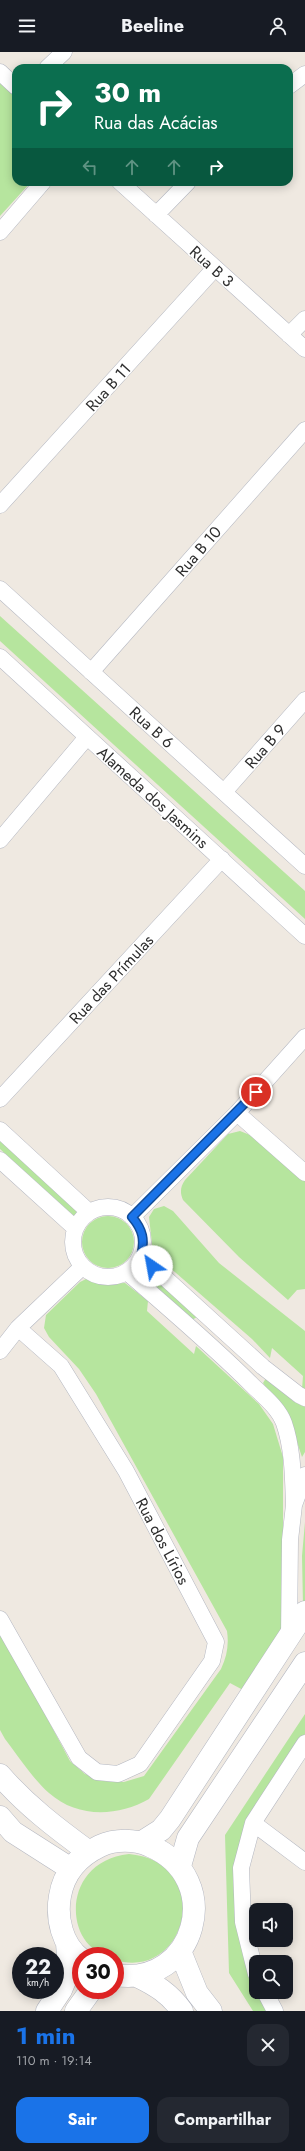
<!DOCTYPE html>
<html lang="pt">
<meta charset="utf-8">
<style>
:root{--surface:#171b24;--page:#242831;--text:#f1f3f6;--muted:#9ea1a6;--accent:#1a73e8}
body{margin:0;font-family:Jost,sans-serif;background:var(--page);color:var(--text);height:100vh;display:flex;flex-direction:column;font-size:15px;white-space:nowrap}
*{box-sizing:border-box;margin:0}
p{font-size:13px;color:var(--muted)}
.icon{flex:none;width:22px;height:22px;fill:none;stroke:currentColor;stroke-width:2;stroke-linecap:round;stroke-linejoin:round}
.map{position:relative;height:1959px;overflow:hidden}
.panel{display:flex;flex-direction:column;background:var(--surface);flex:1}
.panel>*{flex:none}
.hud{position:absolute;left:12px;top:12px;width:281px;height:122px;border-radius:12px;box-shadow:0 2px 10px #0003;background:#0b6e4f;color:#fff;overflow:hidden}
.fabs{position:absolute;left:249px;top:1851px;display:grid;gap:8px}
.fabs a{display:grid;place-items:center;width:44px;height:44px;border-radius:8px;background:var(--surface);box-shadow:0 2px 10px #0003;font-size:20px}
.speed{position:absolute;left:12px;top:1895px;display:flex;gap:8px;font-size:20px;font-weight:700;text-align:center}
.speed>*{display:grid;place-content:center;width:52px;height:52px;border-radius:50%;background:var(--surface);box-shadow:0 2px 10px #0003;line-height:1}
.speed small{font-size:10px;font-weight:400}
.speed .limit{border:6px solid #d22;background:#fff;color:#111}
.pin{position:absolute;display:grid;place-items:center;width:34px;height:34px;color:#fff;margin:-17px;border:2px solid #fff;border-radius:50%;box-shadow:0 1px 4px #0007}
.me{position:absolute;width:44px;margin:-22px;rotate:327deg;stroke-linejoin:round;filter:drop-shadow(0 0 3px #0008)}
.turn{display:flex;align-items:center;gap:14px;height:84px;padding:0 16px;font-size:18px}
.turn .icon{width:52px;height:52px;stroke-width:2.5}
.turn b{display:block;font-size:28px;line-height:34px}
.lanes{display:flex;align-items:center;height:38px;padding:0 16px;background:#0003;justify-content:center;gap:20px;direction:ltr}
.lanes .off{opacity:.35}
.round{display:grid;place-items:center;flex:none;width:42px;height:42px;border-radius:12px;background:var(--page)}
.headline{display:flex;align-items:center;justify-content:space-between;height:68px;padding:0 16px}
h1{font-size:24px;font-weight:700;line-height:30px;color:var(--accent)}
.button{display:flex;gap:8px;margin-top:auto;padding:8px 16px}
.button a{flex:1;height:46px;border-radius:12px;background:var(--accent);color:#fff;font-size:16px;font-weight:700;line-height:46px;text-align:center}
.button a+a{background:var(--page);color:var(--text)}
header{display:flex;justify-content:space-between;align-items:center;height:52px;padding:0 16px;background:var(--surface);font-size:18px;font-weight:700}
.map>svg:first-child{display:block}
.green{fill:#b6e59e}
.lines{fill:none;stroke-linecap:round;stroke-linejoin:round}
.street-casing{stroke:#b4b7c1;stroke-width:17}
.secondary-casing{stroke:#b4b7c1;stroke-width:23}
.street{stroke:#fff;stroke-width:16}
.secondary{stroke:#fff;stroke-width:22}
.route-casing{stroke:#114b97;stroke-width:10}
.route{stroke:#1a73e8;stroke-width:7}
.labels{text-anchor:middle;stroke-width:3;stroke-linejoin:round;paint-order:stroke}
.street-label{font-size:16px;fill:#2e2e2e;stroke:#fff}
</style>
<header><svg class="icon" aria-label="menu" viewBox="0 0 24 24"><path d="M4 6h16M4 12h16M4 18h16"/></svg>Beeline<svg class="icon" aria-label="person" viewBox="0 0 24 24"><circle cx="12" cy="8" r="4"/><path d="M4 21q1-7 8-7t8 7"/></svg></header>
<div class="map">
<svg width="305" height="1959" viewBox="0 0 305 1959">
<rect width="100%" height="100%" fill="#efe9e1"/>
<path class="green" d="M 0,29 L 16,43 L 16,130 L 31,130 L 0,164 Z
M 0,564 L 305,839 L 305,867 L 0,589 Z
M 240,1079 L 255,1085 L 305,1129 L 305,1237 L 297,1238 L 288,1248 L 239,1205 L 183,1148 C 180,1141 180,1135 185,1128 L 228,1082 Z
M 0,1083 L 80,1161 L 74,1164 L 0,1097 Z
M 164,1154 L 173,1159 L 219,1211 L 305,1279 L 305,1339 L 302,1337 L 303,1324 L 272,1296 L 270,1306 L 252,1287 L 153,1201 L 149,1165 L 154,1157 Z
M82 1190a26 26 0 1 1 52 0a26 26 0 1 1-52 0Z
M 142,1215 L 197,1265 L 192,1268 L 139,1221 Z
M 86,1227 L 105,1232 L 125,1231 L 148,1249 L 147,1259 L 194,1302 L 196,1294 L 259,1352 L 273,1372 L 283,1405 L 283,1569 L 280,1580 L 243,1638 L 230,1631 L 149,1747 C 117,1765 77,1766 49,1741 C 33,1727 18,1704 5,1687 L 0,1678 L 0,1578 L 70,1709 L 85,1722 L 103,1729 L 124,1730 L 144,1724 L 221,1617 C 227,1604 229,1593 227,1579 L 96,1342 L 79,1317 L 49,1285 L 44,1276 L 46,1263 L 80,1230 Z
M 266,1326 L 270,1327 L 293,1349 L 305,1355 L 305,1400 L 302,1405 L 290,1369 L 263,1331 Z
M 305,1470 L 305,1550 L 303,1553 L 302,1504 Z
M 305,1662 L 305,1682 L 257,1754 L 239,1870 L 247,1919 L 256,1935 L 256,1940 L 259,1940 L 269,1959 L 253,1959 L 229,1921 L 225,1783 Z
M 129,1802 C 216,1810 188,1930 115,1908 L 115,1904 C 65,1904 56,1810 129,1802 Z"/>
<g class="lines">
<g class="street-casing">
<path id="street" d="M 47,16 L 64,0
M 0,20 L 16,35
M 289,34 L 305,22
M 120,130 L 305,297
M 156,163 L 188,130
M 0,180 L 43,130
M 289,283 L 305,267
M 0,453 L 215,216
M 0,537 L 305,814
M 0,605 L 305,884
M 91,620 L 305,378
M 224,740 L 305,648
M 0,788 L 87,685
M 0,1047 L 222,807
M 237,1061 L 305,1121
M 0,1078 L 89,1160
M 0,1108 L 75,1176
M73 1190a35 35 0 1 1 70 0a35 35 0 1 1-70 0Z
M 132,1165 L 237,1061 L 305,985
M 141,1204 L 263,1315 L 299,1343 L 305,1346
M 127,1220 C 169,1257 212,1293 251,1332 C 263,1344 278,1355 284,1371 C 293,1397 293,1426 294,1453
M 0,1299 L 18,1276 L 82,1215
M 0,1567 L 79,1706 L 97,1720 L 118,1722 L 140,1712 L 212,1609 L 216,1590 L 126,1419 L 61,1314 L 18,1276
M 289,1585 L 290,1488 L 294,1453 L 305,1423
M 253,1771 L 305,1810
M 256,1922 L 243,1870 L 241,1816 L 253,1771 L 305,1691
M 265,1940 L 275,1959"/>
</g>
<g class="secondary-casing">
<path id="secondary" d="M 0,1723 C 26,1753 56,1776 89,1800
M 0,1765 L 13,1780 L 71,1817
M 142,1790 L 161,1778 L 170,1767 L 305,1560
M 180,1814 L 188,1786 L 305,1611
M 180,1899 L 197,1941 L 211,1959
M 81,1907 C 62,1893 56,1866 60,1844 C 64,1820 79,1804 100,1794 C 115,1787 135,1787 150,1794 C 226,1826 196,1936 115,1923
M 137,1924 C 156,1933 170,1942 182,1959
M 47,1959 L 61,1938 L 69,1919 L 67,1891
M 76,1959 L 91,1938"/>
</g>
<use href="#street" class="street"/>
<use href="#secondary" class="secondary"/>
</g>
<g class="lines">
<g class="route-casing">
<path id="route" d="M 152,1214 L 141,1204 C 145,1188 143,1178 132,1165 L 256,1040"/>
</g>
<use href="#route" class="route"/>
</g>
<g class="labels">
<g class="street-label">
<text transform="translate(212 214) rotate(42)" y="6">Rua B 3</text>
<text transform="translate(108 335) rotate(-48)" y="6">Rua B 11</text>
<text transform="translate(198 499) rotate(-49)" y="6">Rua B 10</text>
<text transform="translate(152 675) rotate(42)" y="6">Rua B 6</text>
<text transform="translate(265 694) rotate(-49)" y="6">Rua B 9</text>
<text transform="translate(153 745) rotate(42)" y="6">Alameda dos Jasmins</text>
<text transform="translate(111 927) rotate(-47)" y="6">Rua das Prímulas</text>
<text transform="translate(163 1489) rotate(62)" y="6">Rua dos Lírios</text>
</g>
</g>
</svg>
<div class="fabs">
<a><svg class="icon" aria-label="sound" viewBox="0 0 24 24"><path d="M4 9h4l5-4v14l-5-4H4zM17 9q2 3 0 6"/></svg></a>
<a><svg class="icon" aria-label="search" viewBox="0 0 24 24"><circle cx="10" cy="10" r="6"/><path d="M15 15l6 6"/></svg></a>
</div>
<div class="speed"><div>22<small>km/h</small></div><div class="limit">30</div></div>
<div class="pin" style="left:256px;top:1040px;background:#d93025"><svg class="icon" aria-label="arrive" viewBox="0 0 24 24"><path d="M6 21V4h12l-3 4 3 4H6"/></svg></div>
<svg class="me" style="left:152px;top:1214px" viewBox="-20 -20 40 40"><circle r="19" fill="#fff"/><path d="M0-13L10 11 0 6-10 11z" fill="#1a73e8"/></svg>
<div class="hud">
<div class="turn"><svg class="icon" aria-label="right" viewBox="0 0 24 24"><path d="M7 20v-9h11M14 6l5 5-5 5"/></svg><div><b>30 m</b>Rua das Acácias</div></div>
<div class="lanes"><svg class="icon off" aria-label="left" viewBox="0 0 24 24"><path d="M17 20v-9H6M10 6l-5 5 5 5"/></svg><svg class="icon off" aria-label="ahead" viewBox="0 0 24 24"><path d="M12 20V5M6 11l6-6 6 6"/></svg><svg class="icon off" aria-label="ahead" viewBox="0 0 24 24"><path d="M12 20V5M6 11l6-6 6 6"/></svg><svg class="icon" aria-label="right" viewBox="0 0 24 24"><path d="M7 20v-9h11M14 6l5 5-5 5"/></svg></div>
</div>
</div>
<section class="panel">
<div class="headline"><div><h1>1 min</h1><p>110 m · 19:14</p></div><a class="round"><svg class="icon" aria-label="close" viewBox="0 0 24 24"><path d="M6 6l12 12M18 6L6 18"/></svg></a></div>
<div class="button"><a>Sair</a><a>Compartilhar</a></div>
</section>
